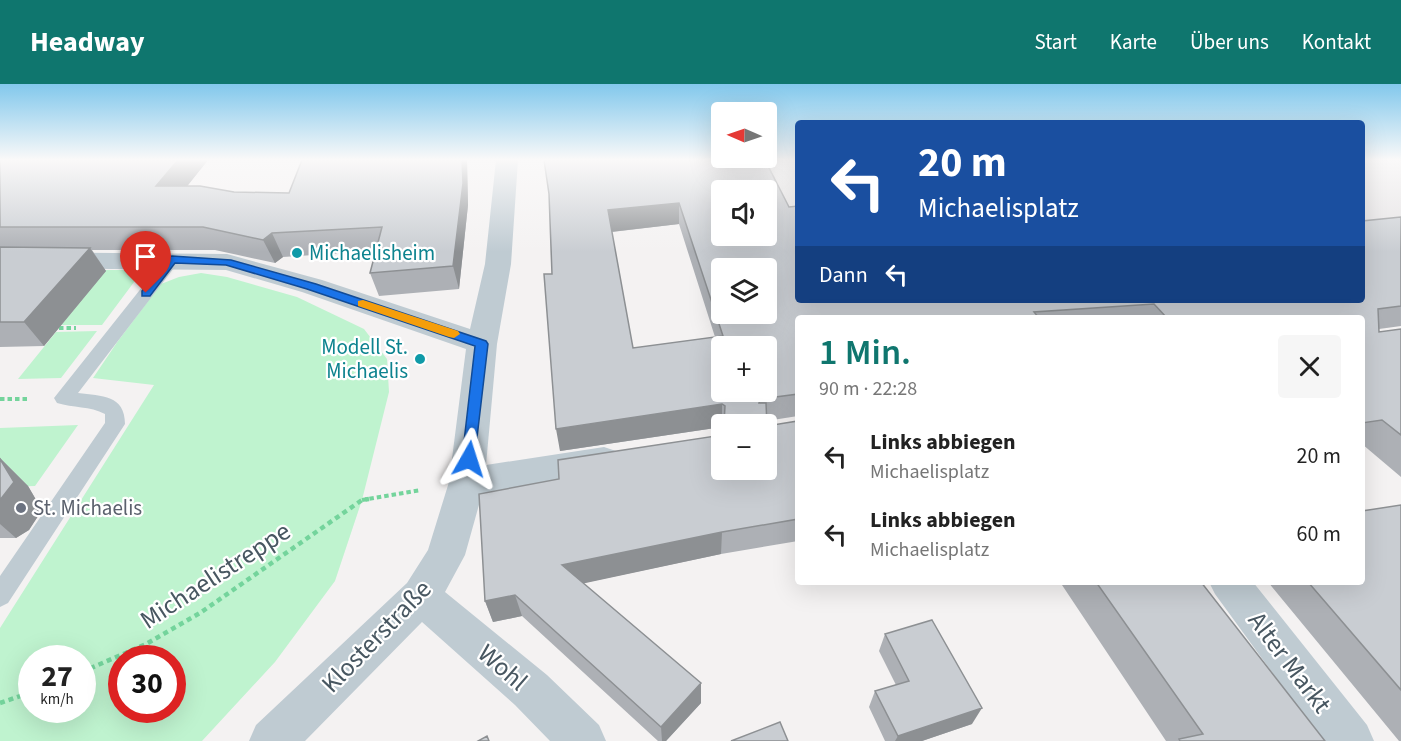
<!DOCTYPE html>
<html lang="de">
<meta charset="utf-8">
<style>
:root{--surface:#fff;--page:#f6f6f6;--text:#222;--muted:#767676;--accent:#0f766e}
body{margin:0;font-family:"Source Sans 3",sans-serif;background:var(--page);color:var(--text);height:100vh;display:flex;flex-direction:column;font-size:22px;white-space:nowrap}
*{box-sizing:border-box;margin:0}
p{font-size:20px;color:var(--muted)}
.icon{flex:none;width:33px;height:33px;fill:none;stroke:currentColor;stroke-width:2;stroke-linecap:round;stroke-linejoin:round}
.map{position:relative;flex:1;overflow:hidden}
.side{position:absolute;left:795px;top:231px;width:570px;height:270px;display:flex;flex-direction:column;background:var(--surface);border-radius:6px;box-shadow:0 6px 24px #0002}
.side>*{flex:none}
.guide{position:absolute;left:795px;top:36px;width:570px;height:183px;border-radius:6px;box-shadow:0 6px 24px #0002;background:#1a4fa0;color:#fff;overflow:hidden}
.needle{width:39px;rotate:272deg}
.buttons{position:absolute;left:711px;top:18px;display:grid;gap:12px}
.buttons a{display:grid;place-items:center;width:66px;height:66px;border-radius:6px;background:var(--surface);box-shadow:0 6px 24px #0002;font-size:30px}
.speed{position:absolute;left:18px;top:561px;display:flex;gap:12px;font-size:30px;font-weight:700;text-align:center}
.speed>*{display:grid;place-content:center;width:78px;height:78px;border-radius:50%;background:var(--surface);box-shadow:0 6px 24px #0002;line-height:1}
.speed small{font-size:15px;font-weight:400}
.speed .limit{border:9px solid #d22;background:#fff;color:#111}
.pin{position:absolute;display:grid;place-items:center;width:51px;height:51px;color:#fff;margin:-62px -26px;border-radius:50% 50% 50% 0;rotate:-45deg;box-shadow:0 0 6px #0007}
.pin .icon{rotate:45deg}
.me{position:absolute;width:66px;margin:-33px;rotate:6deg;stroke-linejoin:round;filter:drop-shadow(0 0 4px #0008)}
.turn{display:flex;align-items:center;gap:21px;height:126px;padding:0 24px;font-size:27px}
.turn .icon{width:78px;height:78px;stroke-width:2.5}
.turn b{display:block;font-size:42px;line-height:51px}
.then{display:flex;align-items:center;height:57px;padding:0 24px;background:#0003;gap:12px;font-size:22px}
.round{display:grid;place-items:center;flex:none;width:63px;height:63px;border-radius:6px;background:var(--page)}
.head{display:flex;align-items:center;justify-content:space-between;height:102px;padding:0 24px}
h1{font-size:36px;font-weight:600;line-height:45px;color:var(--accent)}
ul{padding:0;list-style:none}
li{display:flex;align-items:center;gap:18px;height:78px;padding:0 24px}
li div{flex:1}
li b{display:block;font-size:22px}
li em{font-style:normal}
header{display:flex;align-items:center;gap:36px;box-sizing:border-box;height:84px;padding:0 30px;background:var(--accent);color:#fff}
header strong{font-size:28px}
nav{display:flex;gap:33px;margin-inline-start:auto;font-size:21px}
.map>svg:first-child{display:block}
.education{fill:#e5e3e4}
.green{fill:#bff3cf;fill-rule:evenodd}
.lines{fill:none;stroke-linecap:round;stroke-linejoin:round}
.path-far1{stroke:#74d49c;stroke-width:4;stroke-dasharray:4.5 3;stroke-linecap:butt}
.path{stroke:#74d49c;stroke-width:4.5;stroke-dasharray:5 4;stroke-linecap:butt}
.lane{fill:#bfcbd2;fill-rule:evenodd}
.street{fill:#bfcbd2;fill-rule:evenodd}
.wall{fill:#adb0b5;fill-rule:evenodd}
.shaded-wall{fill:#8d9093}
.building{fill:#c9cdd2;stroke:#8d9093;stroke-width:1.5;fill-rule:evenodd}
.route{fill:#1a73e8;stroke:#114b97;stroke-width:1.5}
.slow{fill:#f59e0b}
.culture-dot{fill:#0f9aa8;stroke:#fff;stroke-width:2}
.worship-dot{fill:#6b7280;stroke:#fff;stroke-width:2}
.labels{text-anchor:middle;stroke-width:4.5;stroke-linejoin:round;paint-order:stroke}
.culture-label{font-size:21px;fill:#0d838f;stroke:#fff;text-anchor:start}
.worship-label{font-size:21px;fill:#5b616d;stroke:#fff;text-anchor:start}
.near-street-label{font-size:26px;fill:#485761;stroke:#fff}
</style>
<header>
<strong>Headway</strong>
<nav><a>Start</a><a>Karte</a><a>Über uns</a><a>Kontakt</a></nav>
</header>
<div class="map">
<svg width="1401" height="657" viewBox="0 0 1401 657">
<rect width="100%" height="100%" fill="#f4f2f2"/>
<path class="education" d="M 1362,76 L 1401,76 L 1401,134 L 1362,138 Z"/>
<path class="green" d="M 106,186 L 143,186 L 102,241 L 61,241 Z
M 201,189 L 227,193 L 297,213 L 364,245 L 387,275 L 389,308 L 362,416 L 335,497 L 275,578 L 202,657 L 0,657 L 0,544 L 154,301 L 93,294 L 118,257 L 161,200 L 179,193 ZM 32,574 L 82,574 L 82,626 L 32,626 ZM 122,574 L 172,574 L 172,626 L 122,626 Z
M 97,247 L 61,294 L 18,295 L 56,248 Z
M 78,341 L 35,402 L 0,403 L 0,344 Z"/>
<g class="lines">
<path class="path-far1" d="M 59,244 L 76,244
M 0,315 L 29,315
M 362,416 L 421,406"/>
<path class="path" d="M 82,588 L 146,560 L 200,529 L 362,416 L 369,415
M 0,619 L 32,608"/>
<path class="lane" d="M 172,171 L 180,176 L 78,309 C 102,312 125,311 125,340 L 8,519 L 0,523 L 0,492 L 105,339 L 105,330 C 90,322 73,324 57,319 L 54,314 L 166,173 Z"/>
<path class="street" d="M 496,76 L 518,76 L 511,180 L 497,260 L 486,381 L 604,363 L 616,367 L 621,376 L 616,385 L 604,389 L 482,410 L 465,471 L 445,508 L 547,591 L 599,641 L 606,657 L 550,657 L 515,621 L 422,538 L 305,657 L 249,657 L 256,641 L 407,499 L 428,466 L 449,398 L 466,265 L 302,208 L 226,186 L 0,184 L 0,168 L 227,170 L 322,196 L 470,245 L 485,180 Z
M 1209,498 L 1253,498 L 1367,641 L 1374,657 L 1322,657 L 1215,510 Z"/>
</g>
<path class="wall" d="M 0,76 L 208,76 L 187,102 L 234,108 L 289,109 L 302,76 L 467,76 L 468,121 L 459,205 L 379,212 L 370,189 L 376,167 L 283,173 L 275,179 L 215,166 L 92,166 L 106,187 L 44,262 L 0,263 Z
M 765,76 L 798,216 L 1362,216 L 1401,133 L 1401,242 L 1379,245 L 1379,248 L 1401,245 L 1401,393 L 1362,360 L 1362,234 L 798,234 L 798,332 L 766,337 L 767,342 L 798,337 L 798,457 L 721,470 L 583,499 L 701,599 L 701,619 L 666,657 L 658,657 L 522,532 L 493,538 L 485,517 L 559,395 L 722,351 L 766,340 L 722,340 L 722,343 L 560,367 L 549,110 ZM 679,140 L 715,253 L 633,264 L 612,148 Z
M 0,374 L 28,402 L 42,426 L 29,446 L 16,454 L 0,454 Z
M 1401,421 L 1401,657 L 1399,657 L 1268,498 L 1362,498 Z
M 1060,498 L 1201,498 L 1325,657 L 1166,657 Z
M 885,550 L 972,640 L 922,657 L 885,657 L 869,623 L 875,607 L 896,601 L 879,567 Z"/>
<path class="shaded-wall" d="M 178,76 L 208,76 L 169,125 L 156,102 Z
M 462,76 L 467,76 L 468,121 L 459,205 L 453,182 Z
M 679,119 L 679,140 L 610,148 L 608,126 Z
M 272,149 L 283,173 L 275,179 L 263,156 Z
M 90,164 L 106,187 L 44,262 L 24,238 Z
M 722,320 L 722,343 L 560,367 L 556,345 Z
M 0,374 L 28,402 L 42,426 L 29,446 L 16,454 L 0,440 Z
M 722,448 L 721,470 L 567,503 L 562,481 Z
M 515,511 L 522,532 L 493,538 L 485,517 Z
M 701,599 L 701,619 L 666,657 L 662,657 L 661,643 Z
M 982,624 L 972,640 L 922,657 L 895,657 L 898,652 Z"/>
<path class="building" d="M 0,76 L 178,76 L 156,102 L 200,102 L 234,108 L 289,109 L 302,76 L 462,76 L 463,99 L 453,182 L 370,189 L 382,143 L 272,149 L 263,156 L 203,143 L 0,143 Z
M 544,76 L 765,76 L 789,123 L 798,122 L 798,216 L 1362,216 L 1362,137 L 1401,133 L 1401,222 L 1378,225 L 1379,248 L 1401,245 L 1401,351 L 1382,336 L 1362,339 L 1362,234 L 1167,234 L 1154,220 L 1034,228 L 1039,234 L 798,234 L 798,310 L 760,315 L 759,319 L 766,319 L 767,342 L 798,337 L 798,435 L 722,448 L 562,481 L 701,599 L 661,643 L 515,511 L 485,517 L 479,410 L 559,395 L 558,376 L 722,351 L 722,386 L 766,386 L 766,340 L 724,340 L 725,322 L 722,320 L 556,345 L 544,190 L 552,190 L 549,110 ZM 722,106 L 766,106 L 766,152 L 722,152 ZM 679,119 L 723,252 L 633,264 L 608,126 ZM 722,184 L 766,184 L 766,230 L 722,230 ZM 722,262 L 766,262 L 766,308 L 722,308 Z
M 0,163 L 90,164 L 24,238 L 0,238 Z
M 0,375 L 14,398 L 0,416 Z
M 1401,421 L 1401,606 L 1308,498 L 1362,498 L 1362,427 Z
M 1096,498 L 1201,498 L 1325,657 L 1180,657 L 1179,655 L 1203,650 Z
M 932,536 L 982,624 L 898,652 L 875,607 L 909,597 L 885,550 Z
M 780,638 L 788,657 L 731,657 Z
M 487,652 L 489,657 L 478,657 Z"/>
<linearGradient id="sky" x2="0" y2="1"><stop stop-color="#82c8ec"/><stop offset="0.45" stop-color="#faf9f9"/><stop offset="1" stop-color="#faf9f9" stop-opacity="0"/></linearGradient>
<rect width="1401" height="168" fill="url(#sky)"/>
<path class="route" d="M 172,172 L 231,176 L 316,200 L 486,257 L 488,260 L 474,379 L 464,379 L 462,375 L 475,262 L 307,205 L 226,181 L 175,179 L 150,212 L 142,212 L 142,207 L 168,173 Z"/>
<path class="slow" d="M 363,216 L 458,247 L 460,250 L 454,254 L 449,253 L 358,222 L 358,217 Z"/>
<g class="culture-dot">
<circle cx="297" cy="169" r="6"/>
<circle cx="420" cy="275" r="6"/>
</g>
<circle class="worship-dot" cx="21" cy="424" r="6"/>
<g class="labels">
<g class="culture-label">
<text x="309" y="176">Michaelisheim</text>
<text x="408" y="270" text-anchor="end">Modell St.<tspan x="408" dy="24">Michaelis</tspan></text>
</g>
<g class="worship-label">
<text x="33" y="431">St. Michaelis</text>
</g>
<g class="near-street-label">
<text transform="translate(215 491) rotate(-33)" y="9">Michaelistreppe</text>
<text transform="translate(376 552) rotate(-46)" y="9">Klosterstraße</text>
<text transform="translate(1290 578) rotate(53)" y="9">Alter Markt</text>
<text transform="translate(503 583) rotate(41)" y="9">Wohl</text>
</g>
</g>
</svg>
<div class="buttons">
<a><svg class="needle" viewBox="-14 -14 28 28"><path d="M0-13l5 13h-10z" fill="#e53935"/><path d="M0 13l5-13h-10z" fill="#767676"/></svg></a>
<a><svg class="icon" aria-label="sound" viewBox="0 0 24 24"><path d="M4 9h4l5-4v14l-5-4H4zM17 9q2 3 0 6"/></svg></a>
<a><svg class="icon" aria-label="layers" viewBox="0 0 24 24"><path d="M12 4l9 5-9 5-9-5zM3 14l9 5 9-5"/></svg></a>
<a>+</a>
<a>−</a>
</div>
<div class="speed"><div>27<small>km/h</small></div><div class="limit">30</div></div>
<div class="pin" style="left:146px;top:209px;background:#d93025"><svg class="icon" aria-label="arrive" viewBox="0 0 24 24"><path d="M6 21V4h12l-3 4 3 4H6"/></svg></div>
<svg class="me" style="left:469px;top:375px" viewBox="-20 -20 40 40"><path d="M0-17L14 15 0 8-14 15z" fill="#1a73e8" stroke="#fff" stroke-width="4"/></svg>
<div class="guide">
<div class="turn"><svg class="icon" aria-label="left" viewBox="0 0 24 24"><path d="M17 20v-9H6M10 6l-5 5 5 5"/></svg><div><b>20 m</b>Michaelisplatz</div></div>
<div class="then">Dann<svg class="icon" aria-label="left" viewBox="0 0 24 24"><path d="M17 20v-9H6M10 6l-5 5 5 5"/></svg></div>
</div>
<section class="side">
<div class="head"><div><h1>1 Min.</h1><p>90 m · 22:28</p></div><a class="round"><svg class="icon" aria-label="close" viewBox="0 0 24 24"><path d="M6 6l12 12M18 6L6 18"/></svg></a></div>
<ul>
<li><svg class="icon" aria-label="left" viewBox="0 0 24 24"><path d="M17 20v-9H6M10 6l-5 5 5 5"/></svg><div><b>Links abbiegen</b><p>Michaelisplatz</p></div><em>20 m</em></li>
<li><svg class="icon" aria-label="left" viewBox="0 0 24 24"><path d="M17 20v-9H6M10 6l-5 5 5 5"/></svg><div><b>Links abbiegen</b><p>Michaelisplatz</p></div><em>60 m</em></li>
</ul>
</section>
</div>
